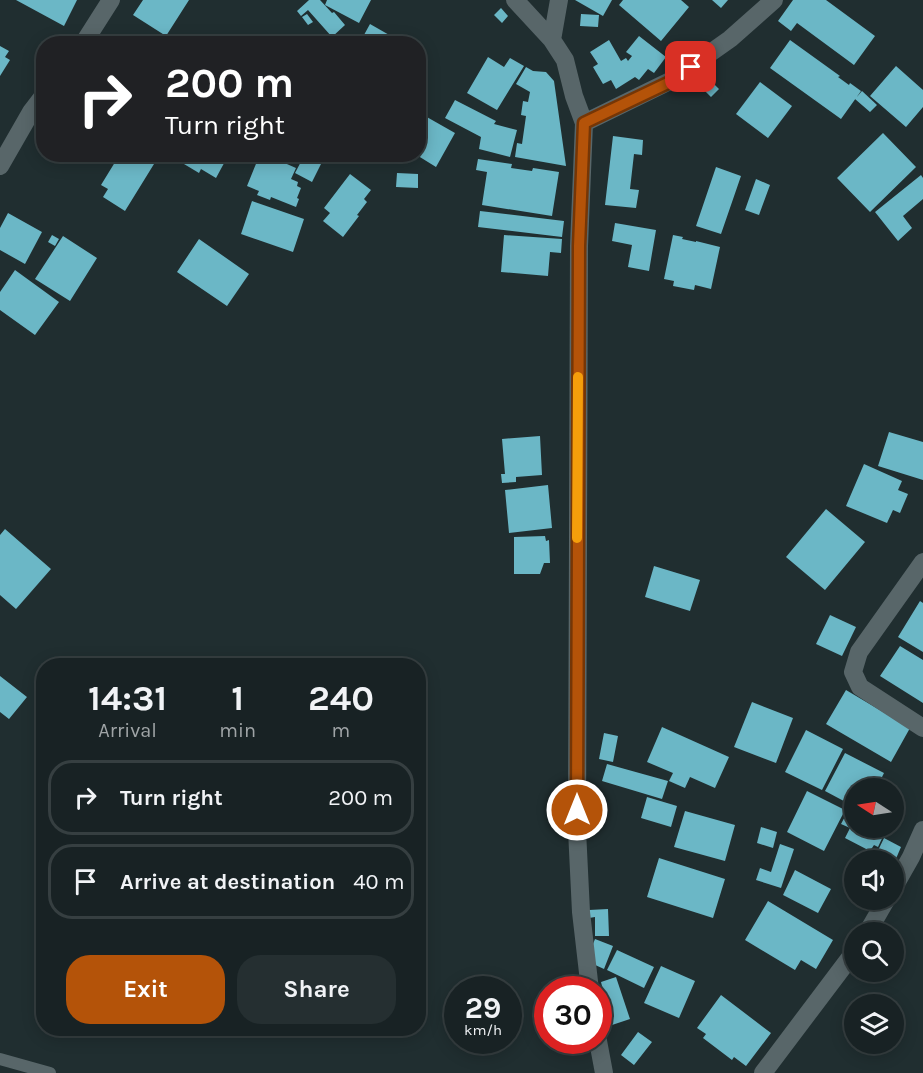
<!DOCTYPE html>
<style>
:root{--surface:#182224;--page:#252f31;--text:#f1f3f6;--muted:#9fa4a6;--line:#363f41;--accent:#b45309}
body{margin:0;font-family:Karla,sans-serif;background:var(--page);color:var(--text);height:100vh;display:flex;flex-direction:column;font-size:22px;white-space:nowrap}
*{box-sizing:border-box;margin:0}
p{font-size:20px;color:var(--muted)}
.icon{flex:none;width:33px;height:33px;fill:none;stroke:currentColor;stroke-width:2;stroke-linecap:round;stroke-linejoin:round}
.map{position:relative;flex:1;overflow:hidden}
.drawer{position:absolute;left:36px;top:658px;width:390px;height:378px;display:flex;flex-direction:column;background:var(--surface);border-radius:24px;box-shadow:0 3px 15px #0003,0 0 0 2px var(--line)}
.drawer>*{flex:none}
.top-card{position:absolute;left:36px;top:36px;width:390px;height:126px;border-radius:24px;box-shadow:0 3px 15px #0003,0 0 0 2px var(--line);background:#202124;color:#fff;overflow:hidden}
.needle{width:39px;rotate:282deg}
.controls{position:absolute;left:844px;top:778px;display:grid;gap:12px}
.controls a{display:grid;place-items:center;width:60px;height:60px;border-radius:50%;background:var(--surface);box-shadow:0 3px 15px #0003,0 0 0 2px var(--line);font-size:30px}
.speed{position:absolute;left:444px;top:976px;display:flex;gap:12px;font-size:30px;font-weight:700;text-align:center}
.speed>*{display:grid;place-content:center;width:78px;height:78px;border-radius:50%;background:var(--surface);box-shadow:0 3px 15px #0003,0 0 0 2px var(--line);line-height:1}
.speed small{font-size:15px;font-weight:400}
.speed .limit{border:9px solid #d22;background:#fff;color:#111}
.pin{position:absolute;display:grid;place-items:center;width:51px;height:51px;color:#fff;margin:-26px;border-radius:12px;box-shadow:0 3px 9px #0006}
.me{position:absolute;width:66px;margin:-33px;rotate:0deg;stroke-linejoin:round;filter:drop-shadow(0 0 4px #0008)}
.turn{display:flex;align-items:center;gap:21px;height:126px;padding:0 30px;font-size:27px}
.turn .icon{width:78px;height:78px;stroke-width:2.5}
.turn b{display:block;font-size:42px;line-height:51px}
.eta{display:flex;justify-content:space-evenly;align-items:center;height:102px;text-align:center}
.eta b{font-size:36px;font-weight:700;line-height:42px}
.action{display:flex;gap:12px;margin-top:auto;padding:12px 30px}
.action a{flex:1;height:69px;border-radius:24px;background:var(--accent);color:#fff;font-size:24px;font-weight:700;line-height:69px;text-align:center}
.action a+a{background:var(--page);color:var(--text)}
ul{padding:0;list-style:none}
li{display:flex;align-items:center;gap:18px;height:75px;margin:0 12px 9px;padding:0 18px;border:3px solid var(--line);border-radius:24px}
li div{flex:1}
li b{display:block;font-size:22px}
li em{font-style:normal}
.map>svg:first-child{display:block}
.building{fill:#6bb7c6}
.lines{fill:none;stroke-linecap:round;stroke-linejoin:round}
.lane{stroke:#586669;stroke-width:12}
.street{stroke:#586669;stroke-width:18}
.route-casing{stroke:#753606;stroke-width:15}
.route{stroke:#b45309;stroke-width:10}
.slow{stroke:#f59e0b;stroke-width:10}
</style>
<div class="map">
<svg width="923" height="1073" viewBox="0 0 923 1073">
<rect width="100%" height="100%" fill="#202e30"/>
<path class="building" d="M 16,0 L 77,0 L 64,26 Z
M 143,0 L 189,0 L 166,36 L 133,15 Z
M 309,0 L 320,0 L 332,13 L 334,12 L 345,25 L 332,37 L 308,10 L 301,16 L 297,11 Z
M 327,0 L 371,0 L 359,23 L 325,5 Z
M 575,0 L 612,0 L 603,16 Z
M 623,0 L 681,0 L 689,7 L 661,41 L 619,5 Z
M 712,0 L 728,0 L 721,8 Z
M 793,0 L 826,0 L 875,36 L 854,65 L 797,23 L 791,31 L 778,21 Z
M 501,8 L 508,16 L 502,23 L 494,15 Z
M 307,14 L 313,22 L 308,25 L 302,17 Z
M 581,14 L 599,15 L 598,27 L 580,26 Z
M 370,24 L 405,44 L 359,44 Z
M 639,36 L 666,57 L 654,73 L 648,69 L 639,80 L 635,77 L 616,89 L 611,80 L 603,84 L 593,67 L 598,64 L 590,52 L 609,40 L 621,61 L 626,58 L 628,61 L 632,56 L 626,52 Z
M 790,40 L 840,76 L 838,77 L 849,85 L 850,83 L 861,91 L 841,119 L 770,68 Z
M 0,46 L 9,51 L 5,57 L 10,60 L 0,76 Z
M 44,55 L 44,69 L 37,64 Z
M 488,57 L 504,67 L 510,58 L 524,66 L 497,110 L 467,93 Z
M 896,66 L 923,90 L 923,107 L 906,127 L 870,96 Z
M 526,67 L 533,71 L 546,72 L 554,81 L 566,166 L 515,157 L 517,143 L 522,144 L 526,116 L 521,115 L 523,101 L 528,102 L 530,92 L 516,84 Z
M 706,76 L 719,89 L 711,97 L 698,84 Z
M 760,82 L 792,106 L 768,138 L 736,114 Z
M 862,91 L 877,105 L 870,112 L 855,99 Z
M 455,100 L 496,121 L 494,124 L 517,130 L 510,157 L 479,149 L 481,137 L 445,118 Z
M 418,112 L 455,133 L 436,167 L 415,154 L 418,154 Z
M 883,133 L 916,167 L 870,212 L 837,178 Z
M 613,136 L 643,140 L 642,155 L 634,154 L 630,189 L 639,190 L 636,208 L 605,205 Z
M 120,154 L 138,154 L 154,164 L 125,211 L 103,197 L 108,189 L 101,185 Z
M 175,154 L 229,154 L 216,178 L 201,169 L 199,173 L 179,161 L 181,158 Z
M 260,154 L 264,154 L 296,168 L 291,179 L 298,182 L 297,186 L 301,188 L 297,198 L 299,199 L 296,207 L 271,197 L 270,200 L 257,195 L 259,191 L 247,186 Z
M 304,156 L 321,164 L 312,182 L 295,173 Z
M 478,159 L 512,164 L 511,168 L 532,171 L 533,168 L 559,172 L 552,216 L 482,205 L 487,172 L 476,170 Z
M 716,167 L 741,176 L 721,234 L 696,226 Z
M 397,173 L 418,174 L 418,188 L 396,187 Z
M 350,174 L 371,190 L 364,199 L 367,202 L 357,215 L 359,216 L 343,237 L 323,221 L 330,213 L 324,208 Z
M 921,175 L 923,178 L 923,199 L 903,216 L 912,228 L 898,241 L 875,212 Z
M 756,179 L 770,185 L 759,215 L 745,210 Z
M 252,201 L 304,219 L 293,252 L 241,234 Z
M 480,211 L 564,221 L 562,237 L 478,227 Z
M 8,213 L 42,232 L 25,264 L 0,250 L 0,228 Z
M 615,223 L 656,230 L 649,271 L 628,267 L 632,245 L 612,241 Z
M 52,235 L 59,239 L 55,246 L 48,242 Z
M 504,235 L 562,239 L 561,253 L 550,252 L 548,276 L 501,272 Z
M 673,235 L 683,237 L 682,239 L 696,242 L 696,241 L 720,247 L 711,289 L 695,285 L 694,290 L 673,286 L 674,281 L 664,279 Z
M 63,236 L 97,258 L 70,301 L 35,279 Z
M 199,239 L 249,274 L 227,306 L 177,272 Z
M 15,270 L 59,302 L 35,335 L 0,310 L 0,292 Z
M 889,432 L 923,442 L 923,480 L 878,466 Z
M 540,436 L 542,475 L 516,477 L 516,482 L 502,483 L 501,474 L 505,474 L 502,439 Z
M 864,464 L 902,481 L 898,490 L 908,494 L 900,513 L 893,510 L 887,523 L 846,506 Z
M 548,485 L 552,528 L 509,533 L 505,490 Z
M 826,509 L 865,542 L 825,590 L 786,557 Z
M 5,529 L 51,569 L 16,609 L 0,595 L 0,535 Z
M 545,536 L 546,541 L 549,540 L 550,563 L 544,563 L 540,574 L 514,574 L 514,537 Z
M 654,566 L 700,580 L 690,611 L 645,597 Z
M 920,601 L 923,603 L 923,652 L 898,637 Z
M 830,615 L 856,627 L 842,656 L 816,644 Z
M 900,646 L 923,660 L 923,703 L 880,676 Z
M 0,676 L 27,697 L 9,719 L 0,712 Z
M 846,690 L 910,728 L 891,762 L 826,724 Z
M 752,702 L 793,718 L 776,763 L 734,747 Z
M 662,727 L 729,757 L 715,788 L 690,777 L 685,788 L 669,781 L 673,773 L 647,762 Z
M 806,730 L 843,749 L 822,790 L 785,772 Z
M 604,733 L 618,736 L 613,762 L 599,759 Z
M 845,753 L 884,773 L 876,789 L 855,789 L 855,807 L 825,791 Z
M 607,764 L 668,781 L 662,799 L 602,781 Z
M 807,791 L 845,810 L 824,851 L 787,832 Z
M 647,797 L 677,806 L 671,827 L 641,818 Z
M 685,811 L 735,825 L 725,861 L 674,847 Z
M 848,811 L 855,815 L 855,828 L 882,828 L 886,830 L 878,847 L 874,845 L 870,851 L 845,838 L 850,828 L 841,824 Z
M 761,827 L 777,832 L 773,848 L 757,843 Z
M 884,838 L 901,847 L 895,861 L 873,861 Z
M 780,844 L 794,849 L 781,888 L 756,880 L 760,868 L 771,872 Z
M 659,858 L 725,879 L 713,918 L 647,897 Z
M 795,870 L 831,889 L 818,913 L 783,895 Z
M 768,901 L 833,940 L 816,969 L 801,960 L 795,970 L 745,940 Z
M 608,909 L 609,936 L 595,936 L 595,917 L 589,918 L 589,910 Z
M 595,939 L 613,946 L 604,969 L 593,964 L 591,949 Z
M 617,950 L 654,967 L 644,988 L 607,970 Z
M 661,966 L 695,981 L 679,1018 L 644,1003 Z
M 616,977 L 630,1019 L 612,1025 L 601,991 L 603,990 L 601,982 Z
M 721,995 L 771,1033 L 746,1066 L 734,1057 L 732,1060 L 703,1038 L 706,1034 L 697,1028 Z
M 638,1032 L 652,1042 L 634,1065 L 621,1055 Z"/>
<g class="lines">
<path class="lane" d="M 0,1059 L 50,1073"/>
<path class="street" d="M 515,0 L 552,40 L 565,60 L 574,96 L 584,123 L 579,246 L 577,830 L 581,912 L 590,990
M 552,40 L 559,0
M 83,44 L 111,0
M 584,123 L 672,80 L 730,39 L 774,0
M 0,166 L 31,112 L 44,95
M 923,562 L 859,652 L 853,672 L 860,687 L 923,728
M 894,887 L 911,857 L 923,830
M 867,933 L 886,900
M 598,1041 L 604,1073
M 763,1073 L 855,951"/>
</g>
<g class="lines">
<g class="route-casing">
<path id="route" d="M 577,810 L 579,246 L 584,123 L 672,81 L 691,67"/>
</g>
<use href="#route" class="route"/>
<path class="slow" d="M 577,538 L 578,377"/>
</g>
</svg>
<div class="controls">
<a><svg class="needle" viewBox="-14 -14 28 28"><path d="M0-13l5 13h-10z" fill="#e53935"/><path d="M0 13l5-13h-10z" fill="#9fa4a6"/></svg></a>
<a><svg class="icon" aria-label="sound" viewBox="0 0 24 24"><path d="M4 9h4l5-4v14l-5-4H4zM17 9q2 3 0 6"/></svg></a>
<a><svg class="icon" aria-label="search" viewBox="0 0 24 24"><circle cx="10" cy="10" r="6"/><path d="M15 15l6 6"/></svg></a>
<a><svg class="icon" aria-label="layers" viewBox="0 0 24 24"><path d="M12 4l9 5-9 5-9-5zM3 14l9 5 9-5"/></svg></a>
</div>
<div class="speed"><div>29<small>km/h</small></div><div class="limit">30</div></div>
<div class="pin" style="left:691px;top:67px;background:#d93025"><svg class="icon" aria-label="arrive" viewBox="0 0 24 24"><path d="M6 21V4h12l-3 4 3 4H6"/></svg></div>
<svg class="me" style="left:577px;top:810px" viewBox="-20 -20 40 40"><circle r="17" fill="#b45309" stroke="#fff" stroke-width="3"/><path d="M0-11L8 9 0 5-8 9z" fill="#fff"/></svg>
<div class="top-card">
<div class="turn"><svg class="icon" aria-label="right" viewBox="0 0 24 24"><path d="M7 20v-9h11M14 6l5 5-5 5"/></svg><div><b>200 m</b>Turn right</div></div>
</div>
<section class="drawer">
<div class="eta">
<div><b>14:31</b><p>Arrival</p></div>
<div><b>1</b><p>min</p></div>
<div><b>240</b><p>m</p></div>
</div>
<ul>
<li><svg class="icon" aria-label="right" viewBox="0 0 24 24"><path d="M7 20v-9h11M14 6l5 5-5 5"/></svg><div><b>Turn right</b></div><em>200 m</em></li>
<li><svg class="icon" aria-label="arrive" viewBox="0 0 24 24"><path d="M6 21V4h12l-3 4 3 4H6"/></svg><div><b>Arrive at destination</b></div><em>40 m</em></li>
</ul>
<div class="action"><a>Exit</a><a>Share</a></div>
</section>
</div>
